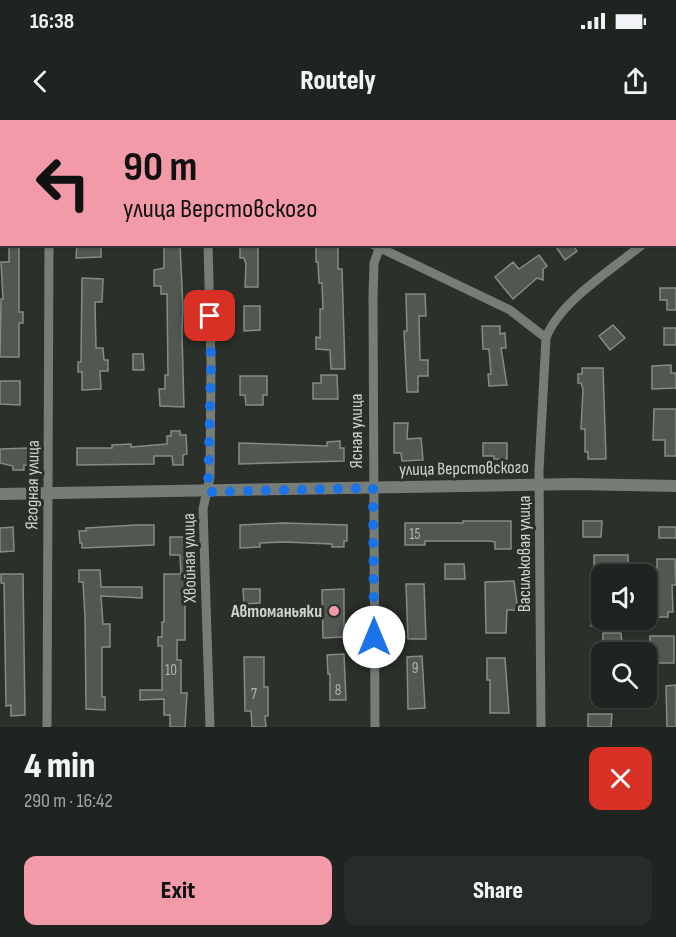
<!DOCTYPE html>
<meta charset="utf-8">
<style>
:root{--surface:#202420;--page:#282c29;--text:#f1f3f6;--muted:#a2a4a5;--line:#3d413e;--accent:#f39aa9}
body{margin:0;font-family:"Sofia Sans Condensed",sans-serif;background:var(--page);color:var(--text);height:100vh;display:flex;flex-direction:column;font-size:22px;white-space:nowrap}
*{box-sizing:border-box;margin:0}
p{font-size:20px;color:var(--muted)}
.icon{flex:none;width:33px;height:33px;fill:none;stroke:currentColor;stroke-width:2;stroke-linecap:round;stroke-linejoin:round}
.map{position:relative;height:607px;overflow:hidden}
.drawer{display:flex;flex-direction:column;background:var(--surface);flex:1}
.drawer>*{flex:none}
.hud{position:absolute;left:0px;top:0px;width:676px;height:126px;box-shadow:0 2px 4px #0004,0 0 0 2px var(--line);background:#f39aa9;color:#111;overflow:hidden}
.buttons{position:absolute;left:591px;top:444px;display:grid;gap:12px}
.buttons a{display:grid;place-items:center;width:66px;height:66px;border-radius:12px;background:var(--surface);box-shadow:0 2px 4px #0004,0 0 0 2px var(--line);font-size:30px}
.pin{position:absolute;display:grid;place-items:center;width:51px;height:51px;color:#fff;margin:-26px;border-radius:12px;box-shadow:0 3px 9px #0006}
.me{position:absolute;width:66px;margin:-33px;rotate:0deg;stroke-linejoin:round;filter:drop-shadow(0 0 4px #0008)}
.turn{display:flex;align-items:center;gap:21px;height:126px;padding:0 24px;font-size:27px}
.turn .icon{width:78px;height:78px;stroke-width:2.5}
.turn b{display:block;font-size:42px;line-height:51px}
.round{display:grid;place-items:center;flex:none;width:63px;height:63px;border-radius:12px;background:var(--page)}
.headline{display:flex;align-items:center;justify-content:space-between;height:102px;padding:0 24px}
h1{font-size:36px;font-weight:800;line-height:45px}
.button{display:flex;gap:12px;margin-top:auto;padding:12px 24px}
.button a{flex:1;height:69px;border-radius:12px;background:var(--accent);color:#111;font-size:24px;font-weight:800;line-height:69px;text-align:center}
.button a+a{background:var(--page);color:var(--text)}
.status{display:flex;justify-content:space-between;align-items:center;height:42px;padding:0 30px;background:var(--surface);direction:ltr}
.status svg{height:16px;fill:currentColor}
header{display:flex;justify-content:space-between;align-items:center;height:78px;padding:0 24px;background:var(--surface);font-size:27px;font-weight:800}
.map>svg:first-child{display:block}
.building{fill:#515851;stroke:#858c85;stroke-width:1.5}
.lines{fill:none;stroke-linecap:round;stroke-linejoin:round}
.minor{stroke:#767d76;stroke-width:9}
.tertiary{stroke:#767d76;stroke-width:12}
.route{stroke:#1a73e8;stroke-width:10;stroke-dasharray:0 18}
.poi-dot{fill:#f39aa9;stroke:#2b302a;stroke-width:2}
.labels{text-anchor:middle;stroke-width:6;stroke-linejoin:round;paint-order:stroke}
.number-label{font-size:15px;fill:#b0b4b0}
.street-label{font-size:18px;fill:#d0d3cf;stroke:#2b302a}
.poi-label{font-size:18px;font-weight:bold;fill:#d0d3cf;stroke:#2b302a;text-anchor:end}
</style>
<div class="status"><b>16:38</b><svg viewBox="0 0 49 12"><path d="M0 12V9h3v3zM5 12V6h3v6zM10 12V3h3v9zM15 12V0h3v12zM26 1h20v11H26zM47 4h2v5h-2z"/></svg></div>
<header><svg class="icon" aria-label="back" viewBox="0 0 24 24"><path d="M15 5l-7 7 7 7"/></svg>Routely<svg class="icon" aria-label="share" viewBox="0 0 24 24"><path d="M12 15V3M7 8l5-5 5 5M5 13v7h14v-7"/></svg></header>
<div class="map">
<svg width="676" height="607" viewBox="0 0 676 607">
<rect width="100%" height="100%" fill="#2b302a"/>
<path class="building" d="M 9,124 L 19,124 L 19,192 L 23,192 L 23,203 L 19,203 L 19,237 L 0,237 L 1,179 L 3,179 L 1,142 L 9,142 Z
M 77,124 L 101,124 L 101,137 L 76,138 Z
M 164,124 L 180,124 L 183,188 L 182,214 L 184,287 L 160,286 L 159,269 L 165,269 L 165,255 L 168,255 L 167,174 L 161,174 L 161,166 L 154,166 L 154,150 L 164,148 Z
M 240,124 L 258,124 L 258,167 L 245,167 L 246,144 L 244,138 L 240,138 Z
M 316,124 L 338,124 L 338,149 L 342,149 L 345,249 L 331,249 L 330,230 L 316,229 L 316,217 L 320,218 L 320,189 L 323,189 L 322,163 L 319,163 L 318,142 L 316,142 Z
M 554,124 L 572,124 L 577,131 L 565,140 Z
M 539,135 L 547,146 L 543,149 L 543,160 L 537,158 L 513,179 L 495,157 L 513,142 L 519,149 Z
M 82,158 L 103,159 L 102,182 L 95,182 L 96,228 L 103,228 L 104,240 L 108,240 L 108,251 L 100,251 L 101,269 L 82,270 L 82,252 L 78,252 L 78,242 L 81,242 Z
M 660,168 L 676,168 L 676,190 L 667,190 L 667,180 L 660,180 Z
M 406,174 L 425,174 L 426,196 L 419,196 L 420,240 L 428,240 L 428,256 L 418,256 L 418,272 L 407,272 L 404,211 L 407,211 Z
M 244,186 L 260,186 L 260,210 L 244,211 Z
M 613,205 L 625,218 L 610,230 L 599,216 Z
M 482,206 L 500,206 L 500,214 L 505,213 L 506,228 L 501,228 L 507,265 L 489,266 L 488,254 L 491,254 L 489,229 L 483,229 Z
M 664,208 L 676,208 L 676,225 L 664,225 Z
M 133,234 L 143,234 L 144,250 L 133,250 Z
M 671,245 L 671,253 L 676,253 L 676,268 L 652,269 L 652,246 Z
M 582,248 L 603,248 L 606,339 L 588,339 L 588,332 L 585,332 L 585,309 L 581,309 L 583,269 L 581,263 L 578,263 L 578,254 L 582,254 Z
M 321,255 L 337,255 L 338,279 L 313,279 L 313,263 L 321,263 Z
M 240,256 L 267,256 L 267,275 L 263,275 L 263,285 L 246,285 L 245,275 L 240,275 Z
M 0,261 L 20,261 L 20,285 L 0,284 Z
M 654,289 L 676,289 L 676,336 L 665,336 L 665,320 L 653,320 Z
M 394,303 L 408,303 L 407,319 L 421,318 L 423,340 L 402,341 L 401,333 L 394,333 Z
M 171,311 L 180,311 L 180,315 L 186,315 L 187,334 L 183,335 L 183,345 L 173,345 L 172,336 L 154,336 L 154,344 L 77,345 L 77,328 L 112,328 L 112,325 L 131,324 L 131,327 L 167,324 L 167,316 L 171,316 Z
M 340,321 L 340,328 L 344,328 L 344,341 L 239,344 L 239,323 L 327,326 L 327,322 Z
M 483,323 L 507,323 L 507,339 L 494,339 L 494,336 L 483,336 Z
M 29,328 L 29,345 L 24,345 L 24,350 L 13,350 L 13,346 L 0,343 L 0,329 Z
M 463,401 L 511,401 L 511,429 L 495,429 L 495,422 L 490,421 L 425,421 L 425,425 L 405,425 L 405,403 L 463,403 Z
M 583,401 L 602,401 L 601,417 L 583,417 Z
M 284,403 L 347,405 L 347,421 L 344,421 L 344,427 L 332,427 L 332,424 L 284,422 L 260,423 L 260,427 L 240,428 L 240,405 Z
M 136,405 L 154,405 L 154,425 L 82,428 L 82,423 L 80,423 L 79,411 L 86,411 L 86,408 Z
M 13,407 L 14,431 L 0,432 L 0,408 Z
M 659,407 L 676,407 L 676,418 L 659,418 Z
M 170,417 L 186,417 L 186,421 L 190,421 L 193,464 L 185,464 L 185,520 L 177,520 L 177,540 L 181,540 L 181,573 L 187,573 L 185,607 L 170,607 L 170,595 L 164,595 L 164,579 L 140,580 L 140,570 L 162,570 L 162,526 L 158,526 L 158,517 L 162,517 L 162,502 L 164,502 L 164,454 L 181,454 L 180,435 L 170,435 Z
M 594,435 L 628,435 L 628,454 L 598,454 L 598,445 L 594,445 Z
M 657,439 L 675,439 L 676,465 L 672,465 L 673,492 L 668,492 L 668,497 L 648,497 L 648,475 L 657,474 Z
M 445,444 L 464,444 L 465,459 L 445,459 Z
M 79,450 L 100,450 L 101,467 L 142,467 L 142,478 L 101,476 L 103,504 L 110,504 L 110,527 L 102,527 L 102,577 L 105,577 L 105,590 L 86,589 L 85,498 L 83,462 L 79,462 Z
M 1,454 L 23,454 L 25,595 L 11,596 L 11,585 L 6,586 L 4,463 L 1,463 Z
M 514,461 L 518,490 L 507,490 L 506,513 L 486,513 L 485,462 Z
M 406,464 L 424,464 L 426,519 L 408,519 Z
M 243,469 L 260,469 L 260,483 L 244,484 Z
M 344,469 L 344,517 L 323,518 L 322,470 Z
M 591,480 L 602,480 L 602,506 L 591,506 Z
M 603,513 L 621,513 L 623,532 L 603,532 Z
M 650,516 L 674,516 L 674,543 L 650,543 Z
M 344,534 L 346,580 L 330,580 L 330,554 L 328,554 L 327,535 Z
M 422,536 L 425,588 L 408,589 L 407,537 Z
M 244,537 L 264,537 L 264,567 L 268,567 L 268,596 L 265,596 L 266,607 L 252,607 L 251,591 L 245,591 Z
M 487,538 L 505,538 L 509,593 L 490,593 L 490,560 L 487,560 Z
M 676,565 L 676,607 L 667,607 L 666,566 Z
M 588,594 L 612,594 L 611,607 L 588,607 Z"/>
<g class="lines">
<path class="minor" d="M 49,0 L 49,2
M 106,0 L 109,2
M 613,0 L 614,2
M 267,2 L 269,0
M 532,2 L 534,0
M 675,81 L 676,82
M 675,98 L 676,98
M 208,124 L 211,243 L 210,357 L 203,389 L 210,607
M 372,124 L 510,190 L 546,218
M 47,607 L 49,124
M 375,607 L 373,177 L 374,143 L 381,124
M 541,607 L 539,350 L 546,218 C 559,182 613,149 643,124"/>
<path class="tertiary" d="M 0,374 L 575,364 L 676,366"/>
</g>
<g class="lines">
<path class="route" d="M 210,196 L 211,243 L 208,372 L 373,368 L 374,517"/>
</g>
<circle class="poi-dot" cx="334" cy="491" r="6"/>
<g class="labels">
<g class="number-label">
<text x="415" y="419">15</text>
<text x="415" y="553">9</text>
<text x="171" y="555">10</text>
<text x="338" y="575">8</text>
<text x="254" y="579">7</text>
</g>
<g class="street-label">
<text transform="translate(356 311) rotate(-90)" y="6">Ясная улица</text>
<text transform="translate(464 348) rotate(-1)" y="6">улица Верстовского</text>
<text transform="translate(32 365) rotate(-89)" y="6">Ягодная улица</text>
<text transform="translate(524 434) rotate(-90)" y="6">Васильковая улица</text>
<text transform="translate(189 438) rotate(-91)" y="6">Хвойная улица</text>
</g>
<g class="poi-label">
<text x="322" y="497">Автоманьяки</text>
</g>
</g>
</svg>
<div class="buttons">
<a><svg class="icon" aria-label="sound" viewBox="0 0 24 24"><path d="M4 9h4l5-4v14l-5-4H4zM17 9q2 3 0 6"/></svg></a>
<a><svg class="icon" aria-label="search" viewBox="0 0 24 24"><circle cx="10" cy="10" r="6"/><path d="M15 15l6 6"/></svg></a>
</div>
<div class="pin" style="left:210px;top:196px;background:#d93025"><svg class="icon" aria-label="arrive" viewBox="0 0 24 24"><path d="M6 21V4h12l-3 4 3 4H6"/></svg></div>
<svg class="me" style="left:374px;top:517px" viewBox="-20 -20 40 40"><circle r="19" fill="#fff"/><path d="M0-13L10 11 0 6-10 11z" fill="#1a73e8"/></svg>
<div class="hud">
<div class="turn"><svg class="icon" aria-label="left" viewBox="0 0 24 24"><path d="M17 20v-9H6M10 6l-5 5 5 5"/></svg><div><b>90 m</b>улица Верстовского</div></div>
</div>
</div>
<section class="drawer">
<div class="headline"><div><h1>4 min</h1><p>290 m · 16:42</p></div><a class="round" style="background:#d93025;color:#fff"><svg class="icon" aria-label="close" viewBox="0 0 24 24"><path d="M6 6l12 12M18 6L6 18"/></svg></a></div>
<div class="button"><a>Exit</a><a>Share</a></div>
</section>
